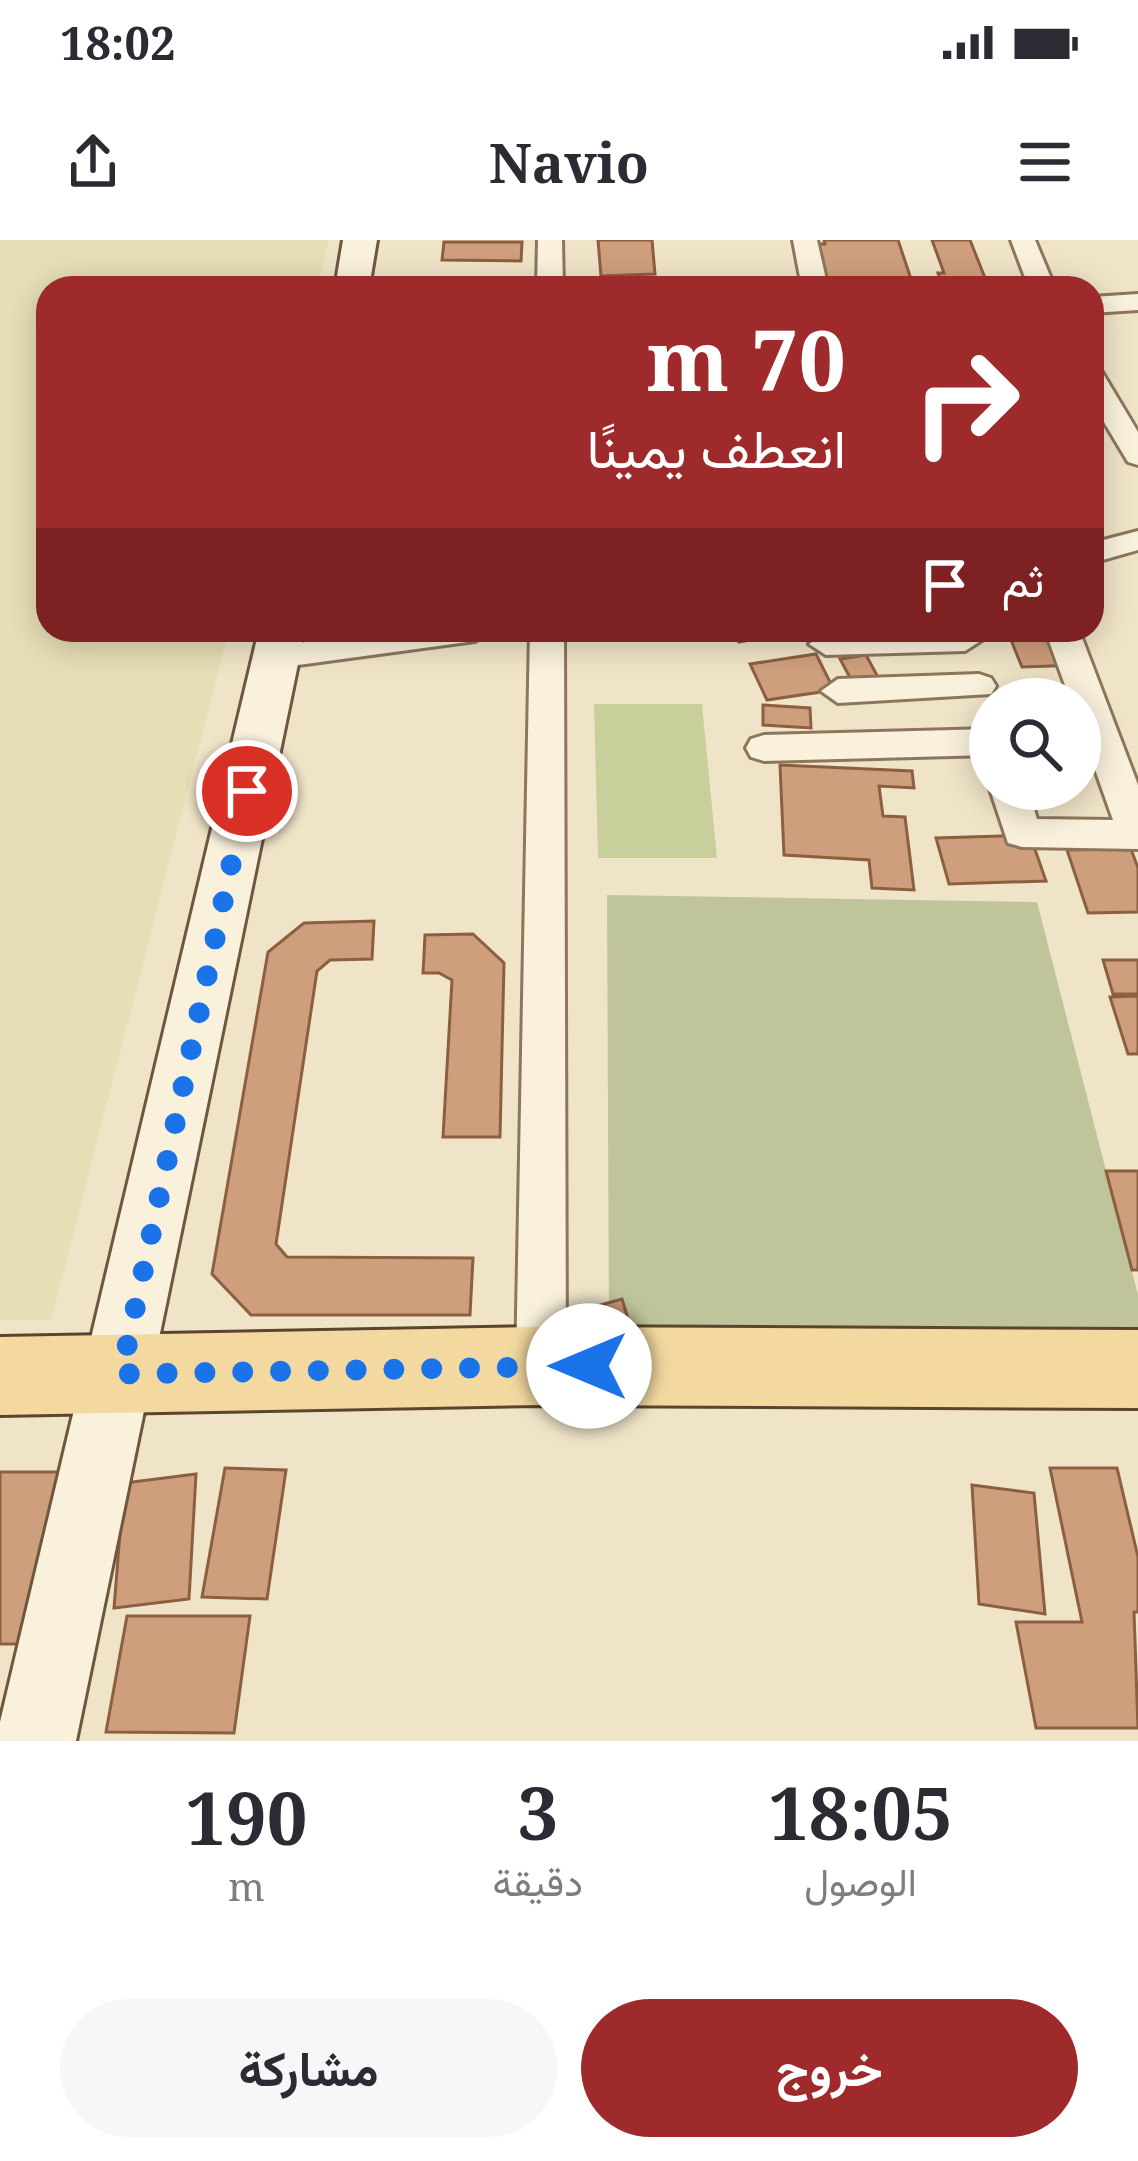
<!DOCTYPE html>
<html lang="ar">
<meta charset="utf-8">
<style>
:root{--surface:#fff;--page:#f7f7f7;--text:#2b2b33;--muted:#7c7c81;--accent:#9e2a2b}
body{margin:0;font-family:"Noto Serif",Vazirmatn,serif;background:var(--page);color:var(--text);direction:rtl;height:100vh;display:flex;flex-direction:column;font-size:45px;white-space:nowrap}
*{box-sizing:border-box;margin:0}
p{font-size:39px;color:var(--muted)}
.icon{flex:none;width:66px;height:66px;fill:none;stroke:currentColor;stroke-width:2;stroke-linecap:round;stroke-linejoin:round}
.map{position:relative;height:1501px;overflow:hidden;direction:ltr}
.sheet{display:flex;flex-direction:column;background:var(--surface);flex:1}
.sheet>*{flex:none}
.banner{position:absolute;left:36px;top:36px;width:1068px;height:366px;border-radius:36px;box-shadow:0 6px 30px #0003;direction:rtl;background:#9e2a2b;color:#fff;overflow:hidden}
.tools{position:absolute;left:969px;top:438px;display:grid;gap:24px}
.tools a{display:grid;place-items:center;width:132px;height:132px;border-radius:50%;background:var(--surface);box-shadow:0 6px 30px #0003;font-size:60px}
.pin{position:absolute;display:grid;place-items:center;width:102px;height:102px;color:#fff;margin:-51px;border:6px solid #fff;border-radius:50%;box-shadow:0 3px 12px #0007}
.me{position:absolute;width:132px;margin:-66px;rotate:270deg;stroke-linejoin:round;filter:drop-shadow(0 0 9px #0008)}
.turn{display:flex;align-items:center;gap:42px;height:252px;padding:0 60px;font-size:54px}
.turn .icon{width:156px;height:156px;stroke-width:2.5}
.turn b{display:block;font-size:84px;line-height:102px}
.then{display:flex;align-items:center;height:114px;padding:0 60px;background:#0003;gap:24px;font-size:45px}
.eta{display:flex;justify-content:space-evenly;align-items:center;height:204px;text-align:center}
.eta b{font-size:72px;font-weight:700;line-height:84px}
.cta{display:flex;gap:24px;margin-top:auto;padding:24px 60px}
.cta a{flex:1;height:138px;border-radius:72px;background:var(--accent);color:#fff;font-size:48px;font-weight:700;line-height:138px;text-align:center}
.cta a+a{background:var(--page);color:var(--text)}
.status{display:flex;justify-content:space-between;align-items:center;height:84px;padding:0 60px;background:var(--surface);direction:ltr}
.status svg{height:33px;fill:currentColor}
header{display:flex;justify-content:space-between;align-items:center;height:156px;padding:0 60px;background:var(--surface);font-size:54px;font-weight:700}
.map>svg:first-child{display:block}
.farmland{fill:#e6deb5}
.green{fill:#c9cf9b}
.cemetery{fill:#bfc49a}
.building{fill:#cf9f7d;stroke:#8d5f41;stroke-width:3}
.lines{fill:none;stroke-linecap:round;stroke-linejoin:round}
.street-casing{stroke:#8d765c;stroke-width:6}
.secondary-casing{stroke:#6f573f;stroke-width:6}
.primary-casing{stroke:#5b4430;stroke-width:6}
.street{fill:#faf1dc;fill-rule:evenodd}
.secondary{fill:#faf1dc;fill-rule:evenodd}
.primary{fill:#f3d9a0;fill-rule:evenodd}
.route{stroke:#1a73e8;stroke-width:21;stroke-dasharray:0 37.8}
</style>
<div class="status"><b>18:02</b><svg viewBox="0 0 49 12"><path d="M0 12V9h3v3zM5 12V6h3v6zM10 12V3h3v9zM15 12V0h3v12zM26 1h20v11H26zM47 4h2v5h-2z"/></svg></div>
<header><svg class="icon" aria-label="menu" viewBox="0 0 24 24"><path d="M4 6h16M4 12h16M4 18h16"/></svg>Navio<svg class="icon" aria-label="share" viewBox="0 0 24 24"><path d="M12 15V3M7 8l5-5 5 5M5 13v7h14v-7"/></svg></header>
<div class="map">
<svg width="1138" height="1501" viewBox="0 0 1138 1501">
<rect width="100%" height="100%" fill="#f0e4c8"/>
<path class="farmland" d="M 0,0 L 329,0 L 317,48 L 48,48 L 48,390 L 229,390 L 51,1080 L 0,1080 Z"/>
<path class="green" d="M 594,464 L 702,464 L 717,618 L 598,618 Z"/>
<path class="cemetery" d="M 607,655 L 1037,662 L 1138,1055 L 1138,1101 L 609,1090 Z"/>
<path class="building" d="M 598,0 L 652,0 L 655,34 L 601,36 Z
M 824,0 L 898,0 L 914,48 L 824,48 L 813,4 L 825,4 Z
M 932,0 L 970,0 L 989,48 L 943,48 L 938,33 L 944,33 Z
M 444,2 L 522,2 L 521,21 L 442,20 Z
M 733,390 L 774,390 L 777,395 L 739,402 Z
M 1007,390 L 1066,390 L 1081,425 L 1022,427 Z
M 816,414 L 834,450 L 767,460 L 750,424 Z
M 866,415 L 879,439 L 853,443 L 840,419 Z
M 763,465 L 810,468 L 811,488 L 763,485 Z
M 780,525 L 912,531 L 914,548 L 879,546 L 883,576 L 905,577 L 914,650 L 872,648 L 869,620 L 784,615 Z
M 1030,595 L 1046,641 L 949,644 L 936,598 Z
M 1131,609 L 1138,628 L 1138,672 L 1088,673 L 1067,610 Z
M 374,681 L 372,719 L 330,720 L 317,731 L 276,1004 L 287,1017 L 473,1018 L 470,1075 L 251,1075 L 212,1034 L 268,712 L 304,683 Z
M 473,694 L 504,723 L 500,897 L 443,897 L 452,740 L 439,733 L 423,733 L 425,695 Z
M 1103,720 L 1138,720 L 1138,754 L 1113,754 Z
M 1138,756 L 1138,814 L 1128,814 L 1110,757 Z
M 1106,931 L 1138,931 L 1138,1030 L 1132,1030 Z
M 622,1059 L 632,1092 L 573,1107 L 564,1075 Z
M 225,1228 L 286,1230 L 267,1359 L 202,1357 Z
M 1050,1228 L 1117,1228 L 1138,1317 L 1138,1372 L 1134,1372 L 1138,1488 L 1036,1488 L 1016,1382 L 1082,1382 Z
M 0,1232 L 82,1232 L 45,1404 L 0,1404 Z
M 196,1234 L 189,1359 L 114,1368 L 124,1243 Z
M 972,1245 L 1034,1253 L 1045,1374 L 979,1364 Z
M 127,1376 L 250,1376 L 234,1493 L 106,1492 Z"/>
<g class="lines">
<g class="street-casing">
<path id="street" d="M 538,0 L 562,0 L 563,48 L 537,48 Z
M 793,0 L 817,0 L 828,48 L 802,48 Z
M 1011,0 L 1035,0 L 1055,48 L 1029,48 Z
M 1138,54 L 1138,70 L 1092,73 L 1092,57 Z
M 1092,130 L 1102,132 L 1138,192 L 1138,225 L 1128,222 L 1092,162 Z
M 1138,291 L 1138,310 L 1092,323 L 1092,303 Z
M 394,390 L 492,390 L 475,401 L 276,428 L 259,417 L 276,406 Z
M 530,390 L 564,390 L 566,1126 L 559,1144 L 541,1151 L 523,1144 L 516,1126 Z
M 969,390 L 982,400 L 965,411 L 826,415 L 809,404 L 826,393 Z
M 1045,390 L 1079,390 L 1138,545 L 1138,609 L 1022,607 L 1008,603 L 990,549 L 1028,549 L 1037,579 L 1113,580 L 1080,487 L 1080,459 L 1070,459 Z
M 979,434 L 991,438 L 996,446 L 991,454 L 838,463 L 821,451 L 838,439 Z
M 990,489 L 990,515 L 764,521 L 751,517 L 746,508 L 751,499 L 764,495 Z"/>
</g>
<g class="secondary-casing">
<path id="secondary" d="M 343,0 L 377,0 L 369,48 L 335,48 Z
M 259,390 L 305,390 L 76,1501 L 0,1501 L 0,1482 Z"/>
</g>
<g class="primary-casing">
<path id="primary" d="M 541,1087 L 1138,1090 L 1138,1168 L 541,1165 L 0,1175 L 0,1097 Z"/>
</g>
<use href="#street" class="street"/>
<use href="#secondary" class="secondary"/>
<use href="#primary" class="primary"/>
</g>
<g class="lines">
<path class="route" d="M 247,551 L 121,1134 L 589,1126"/>
</g>
</svg>
<div class="tools">
<a><svg class="icon" aria-label="search" viewBox="0 0 24 24"><circle cx="10" cy="10" r="6"/><path d="M15 15l6 6"/></svg></a>
</div>
<div class="pin" style="left:247px;top:551px;background:#d93025"><svg class="icon" aria-label="arrive" viewBox="0 0 24 24"><path d="M6 21V4h12l-3 4 3 4H6"/></svg></div>
<svg class="me" style="left:589px;top:1126px" viewBox="-20 -20 40 40"><circle r="19" fill="#fff"/><path d="M0-13L10 11 0 6-10 11z" fill="#1a73e8"/></svg>
<div class="banner">
<div class="turn"><svg class="icon" aria-label="right" viewBox="0 0 24 24"><path d="M7 20v-9h11M14 6l5 5-5 5"/></svg><div><b>70 m</b>انعطف يمينًا</div></div>
<div class="then">ثم<svg class="icon" aria-label="arrive" viewBox="0 0 24 24"><path d="M6 21V4h12l-3 4 3 4H6"/></svg></div>
</div>
</div>
<section class="sheet">
<div class="eta">
<div><b>18:05</b><p>الوصول</p></div>
<div><b>3</b><p>دقيقة</p></div>
<div><b>190</b><p>m</p></div>
</div>
<div class="cta"><a>خروج</a><a>مشاركة</a></div>
</section>
